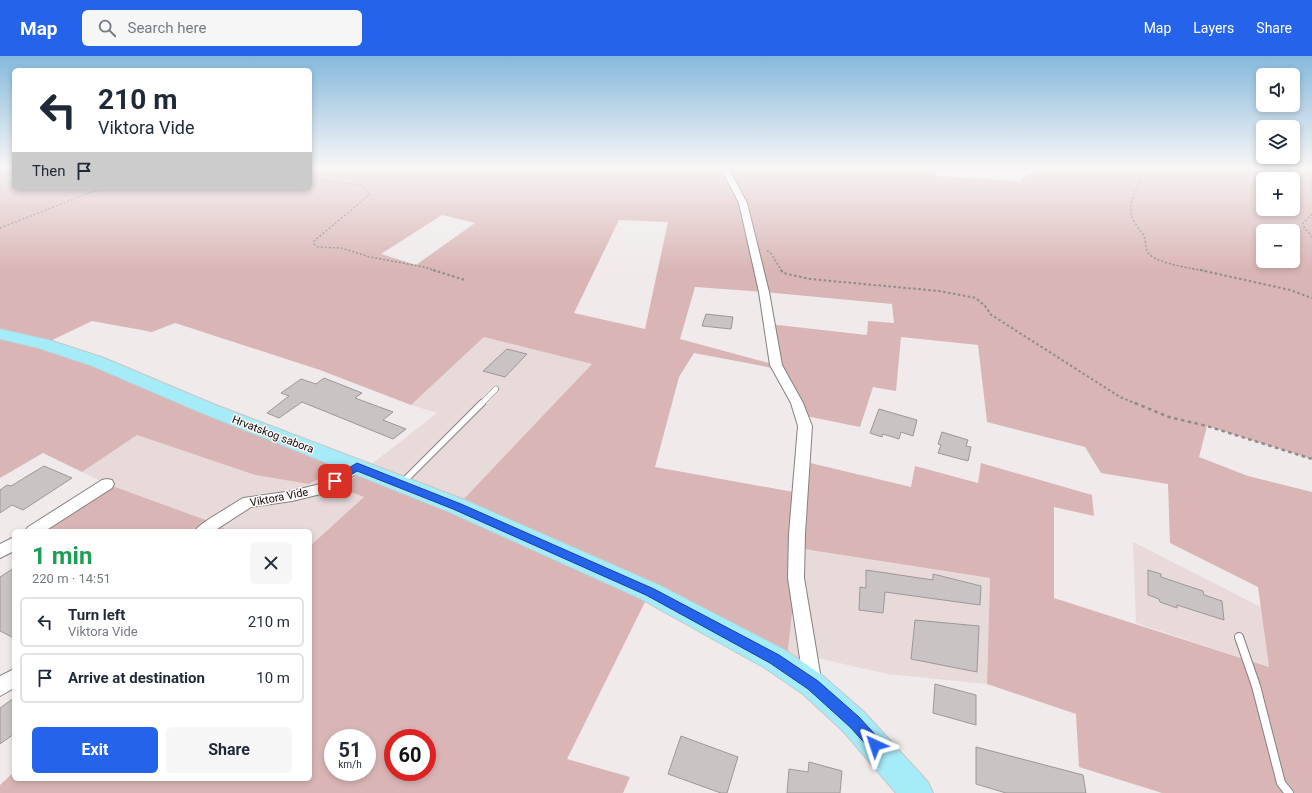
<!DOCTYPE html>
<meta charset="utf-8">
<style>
:root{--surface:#fff;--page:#f6f6f7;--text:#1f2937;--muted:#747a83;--line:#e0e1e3;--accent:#2563eb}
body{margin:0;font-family:Roboto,sans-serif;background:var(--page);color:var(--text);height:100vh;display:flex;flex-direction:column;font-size:15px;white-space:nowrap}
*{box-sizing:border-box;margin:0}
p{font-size:13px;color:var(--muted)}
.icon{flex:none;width:22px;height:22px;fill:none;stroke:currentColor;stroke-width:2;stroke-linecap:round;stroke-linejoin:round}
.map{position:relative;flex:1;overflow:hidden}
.drawer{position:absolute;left:12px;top:473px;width:300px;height:252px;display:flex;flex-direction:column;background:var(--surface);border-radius:6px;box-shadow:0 2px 6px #0003}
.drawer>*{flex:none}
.top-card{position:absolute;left:12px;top:12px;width:300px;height:122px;border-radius:6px;box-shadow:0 2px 6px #0003;background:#fff;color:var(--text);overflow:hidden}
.fabs{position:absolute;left:1256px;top:12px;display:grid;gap:8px}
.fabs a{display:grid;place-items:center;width:44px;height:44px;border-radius:6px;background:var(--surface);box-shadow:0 2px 6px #0003;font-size:20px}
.speed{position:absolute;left:324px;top:673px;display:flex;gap:8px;font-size:20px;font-weight:700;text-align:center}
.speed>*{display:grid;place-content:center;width:52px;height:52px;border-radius:50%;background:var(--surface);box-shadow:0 2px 6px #0003;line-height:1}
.speed small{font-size:10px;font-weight:400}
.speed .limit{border:6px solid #d22;background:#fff;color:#111}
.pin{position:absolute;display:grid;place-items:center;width:34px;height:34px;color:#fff;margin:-17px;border-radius:8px;box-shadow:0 2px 6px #0006}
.me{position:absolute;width:44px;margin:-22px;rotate:318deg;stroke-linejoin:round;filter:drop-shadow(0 0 3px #0008)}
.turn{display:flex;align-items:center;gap:14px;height:84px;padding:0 20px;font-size:18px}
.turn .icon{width:52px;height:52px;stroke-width:2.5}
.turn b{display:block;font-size:28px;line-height:34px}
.then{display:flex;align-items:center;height:38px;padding:0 20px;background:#0003;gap:8px;font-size:15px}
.round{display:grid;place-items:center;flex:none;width:42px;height:42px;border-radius:6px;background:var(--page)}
.overview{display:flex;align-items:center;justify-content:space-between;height:68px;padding:0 20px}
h1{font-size:24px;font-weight:700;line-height:30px;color:#1e9e55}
.button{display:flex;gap:8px;margin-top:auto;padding:8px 20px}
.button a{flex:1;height:46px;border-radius:6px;background:var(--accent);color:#fff;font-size:16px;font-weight:700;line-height:46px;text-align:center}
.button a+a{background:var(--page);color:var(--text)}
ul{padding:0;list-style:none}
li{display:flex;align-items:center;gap:12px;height:50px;margin:0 8px 6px;padding:0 12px;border:2px solid var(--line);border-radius:6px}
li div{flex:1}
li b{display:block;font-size:15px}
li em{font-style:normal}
header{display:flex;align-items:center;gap:24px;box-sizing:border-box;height:56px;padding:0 20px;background:var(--accent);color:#fff}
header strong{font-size:19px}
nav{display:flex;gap:22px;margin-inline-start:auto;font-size:14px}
.search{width:280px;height:36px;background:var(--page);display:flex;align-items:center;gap:10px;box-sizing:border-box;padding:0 14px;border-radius:6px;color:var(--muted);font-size:15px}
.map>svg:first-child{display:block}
.built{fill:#e9dada}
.green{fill:#d9b6b5;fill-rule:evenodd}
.building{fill:#c9c3c3;stroke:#9d9797}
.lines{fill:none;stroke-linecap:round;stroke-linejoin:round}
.lane-far2-casing{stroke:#868080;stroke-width:6}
.lane-far1-casing{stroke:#868080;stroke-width:8}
.lane-casing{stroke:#868080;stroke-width:10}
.street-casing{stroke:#868080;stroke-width:2}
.primary-casing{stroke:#c6c6c6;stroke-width:2}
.path-far2{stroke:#8f8b8b;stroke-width:1.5;stroke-dasharray:2 2;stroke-linecap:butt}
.path-far1{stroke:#8f8b8b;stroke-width:2;stroke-dasharray:2.5 2.5;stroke-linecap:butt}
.path{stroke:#8f8b8b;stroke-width:2.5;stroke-dasharray:3.5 3.5;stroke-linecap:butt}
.lane-far2{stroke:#fff;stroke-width:5}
.lane-far1{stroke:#fff;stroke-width:6}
.lane{stroke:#fff;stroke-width:8}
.street{fill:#fff;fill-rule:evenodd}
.primary{fill:#a6ebf8;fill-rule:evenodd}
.route{fill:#2563eb;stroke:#184099}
.labels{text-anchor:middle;stroke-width:3;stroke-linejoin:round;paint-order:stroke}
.street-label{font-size:11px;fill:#121010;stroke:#fef8f7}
</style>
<header>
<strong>Map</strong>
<div class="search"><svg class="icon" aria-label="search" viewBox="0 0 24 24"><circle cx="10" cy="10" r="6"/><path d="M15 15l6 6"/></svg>Search here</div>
<nav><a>Map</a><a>Layers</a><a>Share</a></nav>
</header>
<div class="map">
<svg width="1312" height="737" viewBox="0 0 1312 737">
<rect width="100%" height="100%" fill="#f0eaea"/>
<path class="built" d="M 484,281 L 592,308 L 457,450 L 365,441 L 310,490 L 310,475 L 229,475 L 214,467 L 107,428 L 82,416 L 137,379 L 255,419 L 347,407 L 364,414 L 437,357 L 411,349 Z
M 1133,486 L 1261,551 L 1269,611 L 1136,567 Z
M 796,492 L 990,522 L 987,628 L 887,618 L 809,600 L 786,611 L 796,522 Z"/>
<path class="green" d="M 0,111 L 14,111 L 14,132 L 310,132 L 310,111 L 935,111 L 937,120 L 1020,125 L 1025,120 L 1047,111 L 1312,111 L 1312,403 L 1207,370 L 1199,401 L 1248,420 L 1312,436 L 1312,737 L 1162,737 L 1079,711 L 1076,658 L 987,628 L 990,522 L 797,492 L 796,522 L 786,611 L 650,536 L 567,703 L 630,721 L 623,737 L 0,737 L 0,729 L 14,716 L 14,723 L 310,723 L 310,490 L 364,441 L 341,432 L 364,414 L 457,450 L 592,308 L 484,281 L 411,349 L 320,314 L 175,267 L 152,276 L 92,265 L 44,288 L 347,407 L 309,428 L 255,419 L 137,379 L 82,416 L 43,397 L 0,422 ZM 1263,123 L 1293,123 L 1293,153 L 1263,153 ZM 442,159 L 475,167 L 416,209 L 381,198 ZM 619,164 L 668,166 L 645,273 L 574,257 ZM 1263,175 L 1293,175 L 1293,205 L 1263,205 ZM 695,231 L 764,236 L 892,248 L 894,267 L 868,265 L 867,279 L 769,268 L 776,309 L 680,283 ZM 901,281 L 978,289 L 987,366 L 1085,391 L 1101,417 L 1168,428 L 1170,487 L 1258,531 L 1269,611 L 1054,542 L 1054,451 L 1094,460 L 1092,439 L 981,407 L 978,427 L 915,410 L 911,431 L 802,405 L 799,437 L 655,411 L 679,321 L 694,297 L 778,313 L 801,359 L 860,371 L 873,331 L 896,335 ZM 333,682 L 367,682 L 367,716 L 333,716 ZM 393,682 L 427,682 L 427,716 L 393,716 Z
M 107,428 L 214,467 L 229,475 L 33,475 Z"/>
<path class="building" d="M 706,258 L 733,261 L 731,273 L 702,270 Z
M 507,293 L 527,298 L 505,321 L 483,315 Z
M 324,322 L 362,337 L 355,342 L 393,356 L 383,364 L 406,373 L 393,383 L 302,346 L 279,362 L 267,357 L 289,340 L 281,337 L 301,323 L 316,328 Z
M 879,353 L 917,364 L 913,380 L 901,376 L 899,383 L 883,378 L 882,381 L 870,377 Z
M 942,376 L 968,384 L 966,390 L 971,391 L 968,405 L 938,397 L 941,389 L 938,388 Z
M 44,410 L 72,422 L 23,454 L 12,449 L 0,457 L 0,434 L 7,429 L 11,430 Z
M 14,512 L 14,582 L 0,575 L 0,521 Z
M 866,514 L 933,524 L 933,518 L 981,530 L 980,549 L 885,536 L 883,557 L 859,554 L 860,531 L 866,532 Z
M 1148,514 L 1161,518 L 1161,521 L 1203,535 L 1204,539 L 1222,545 L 1224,564 L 1177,549 L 1177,552 L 1160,546 L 1159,543 L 1148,539 Z
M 915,564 L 979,570 L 977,616 L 911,603 Z
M 935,628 L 976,639 L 976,669 L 933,657 Z
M 14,642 L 14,678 L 0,688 L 0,652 Z
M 681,680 L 738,701 L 727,737 L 721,737 L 668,718 Z
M 976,691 L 1083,719 L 1086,737 L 1006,737 L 976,728 Z
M 809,706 L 842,715 L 840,737 L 787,737 L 789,713 L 808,716 Z"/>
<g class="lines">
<g class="lane-far2-casing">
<path id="lane-far2" d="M 481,348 L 496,333"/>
</g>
<g class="lane-far1-casing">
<path id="lane-far1" d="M 402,427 L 482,347"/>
</g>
<g class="lane-casing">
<path id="lane" d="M 1239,581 L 1256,630 L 1281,727 L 1289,737"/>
</g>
<g class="street-casing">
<path id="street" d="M 717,111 L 725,111 L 732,119 L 747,147 L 769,236 L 782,309 L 803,347 L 812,370 L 805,478 L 804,522 L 822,629 L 820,635 L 813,638 L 806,635 L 804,629 L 788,522 L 789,478 L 798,370 L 791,347 L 770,309 L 759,236 L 739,147 L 725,120 Z
M 357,406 L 362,408 L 364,411 L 362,414 L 329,436 L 292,445 L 251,451 L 214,475 L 195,475 L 198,471 L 209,463 L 243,442 L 292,435 L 320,428 L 352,408 Z
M 107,423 L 112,424 L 114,428 L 112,432 L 45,475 L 25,475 L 28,471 L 102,424 Z
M 14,481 L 14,495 L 0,502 L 0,488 Z
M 14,613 L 14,632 L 0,640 L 0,620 Z"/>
</g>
<g class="primary-casing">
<path id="primary" d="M 0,273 L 49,284 L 104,302 L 213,348 L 465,444 L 659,529 L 785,594 L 823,620 L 864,656 L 928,726 L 933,737 L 896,737 L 844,676 L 803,638 L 765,612 L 641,543 L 449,456 L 199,356 L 92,310 L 38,292 L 0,283 Z"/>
</g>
<path class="path-far2" d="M 1144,111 C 1142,126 1134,136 1131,148 C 1129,161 1136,169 1143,178 C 1147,184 1144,193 1149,198 C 1159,208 1191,212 1205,215
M 310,119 L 320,124 L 362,130 L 369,136 L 368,140 L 314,185 L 314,188 L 318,191 L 341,192 L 370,201 L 424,211 L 436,215
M 1312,124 L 1310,131 L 1312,135
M 1312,158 L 1303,167 L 1304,171 L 1312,181
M 0,172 L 102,132
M 767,195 L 770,196 L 782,215"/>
<path class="path-far1" d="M 433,214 L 465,224
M 781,214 L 783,217 L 810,223 L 939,235 L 976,242 L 987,252 L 990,258 L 1120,341 L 1137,348
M 1200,214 L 1290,234 L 1312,242"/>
<path class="path" d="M 1135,347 L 1169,361 L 1207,370 L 1312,403"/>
<use href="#lane-far2" class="lane-far2"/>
<use href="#lane-far1" class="lane-far1"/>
<use href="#lane" class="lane"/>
<use href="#street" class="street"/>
<use href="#primary" class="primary"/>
</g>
<linearGradient id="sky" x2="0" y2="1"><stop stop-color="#85b9dc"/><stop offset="0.52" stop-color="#f8f6f6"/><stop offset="1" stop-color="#f8f6f6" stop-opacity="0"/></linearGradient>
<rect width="1312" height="214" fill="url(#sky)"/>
<path class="route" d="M 357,407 L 461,448 L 654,533 L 779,599 L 818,625 L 859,661 L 880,684 L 882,689 L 880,694 L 875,696 L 871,694 L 850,671 L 808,633 L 770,607 L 646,539 L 453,453 L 357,415 L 339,427 L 332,427 L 330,425 L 332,422 Z"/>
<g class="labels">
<g class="street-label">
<text transform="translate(273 378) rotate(21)" y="4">Hrvatskog sabora</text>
<text transform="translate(279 441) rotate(-11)" y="4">Viktora Vide</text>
</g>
</g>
</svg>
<div class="fabs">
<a><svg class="icon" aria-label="sound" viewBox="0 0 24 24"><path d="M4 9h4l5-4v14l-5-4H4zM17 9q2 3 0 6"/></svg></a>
<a><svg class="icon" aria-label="layers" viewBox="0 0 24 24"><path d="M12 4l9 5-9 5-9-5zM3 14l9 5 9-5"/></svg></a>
<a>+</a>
<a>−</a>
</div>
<div class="speed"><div>51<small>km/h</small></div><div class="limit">60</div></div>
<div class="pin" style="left:335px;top:425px;background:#d93025"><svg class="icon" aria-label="arrive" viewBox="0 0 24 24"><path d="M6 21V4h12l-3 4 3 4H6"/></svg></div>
<svg class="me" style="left:875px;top:689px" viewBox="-20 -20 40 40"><path d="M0-17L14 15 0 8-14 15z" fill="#2563eb" stroke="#fff" stroke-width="4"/></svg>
<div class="top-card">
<div class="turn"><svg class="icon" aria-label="left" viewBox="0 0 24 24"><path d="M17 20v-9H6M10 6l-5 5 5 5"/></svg><div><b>210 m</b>Viktora Vide</div></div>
<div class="then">Then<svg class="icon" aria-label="arrive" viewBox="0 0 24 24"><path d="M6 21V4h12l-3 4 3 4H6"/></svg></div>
</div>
<section class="drawer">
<div class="overview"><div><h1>1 min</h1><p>220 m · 14:51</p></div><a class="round"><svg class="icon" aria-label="close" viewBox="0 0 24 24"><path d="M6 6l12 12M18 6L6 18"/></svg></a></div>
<ul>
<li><svg class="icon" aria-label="left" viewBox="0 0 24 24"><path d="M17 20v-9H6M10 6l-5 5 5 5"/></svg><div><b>Turn left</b><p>Viktora Vide</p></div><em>210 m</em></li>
<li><svg class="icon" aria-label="arrive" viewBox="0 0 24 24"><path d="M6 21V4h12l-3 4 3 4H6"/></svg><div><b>Arrive at destination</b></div><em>10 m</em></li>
</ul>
<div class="button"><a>Exit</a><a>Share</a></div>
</section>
</div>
